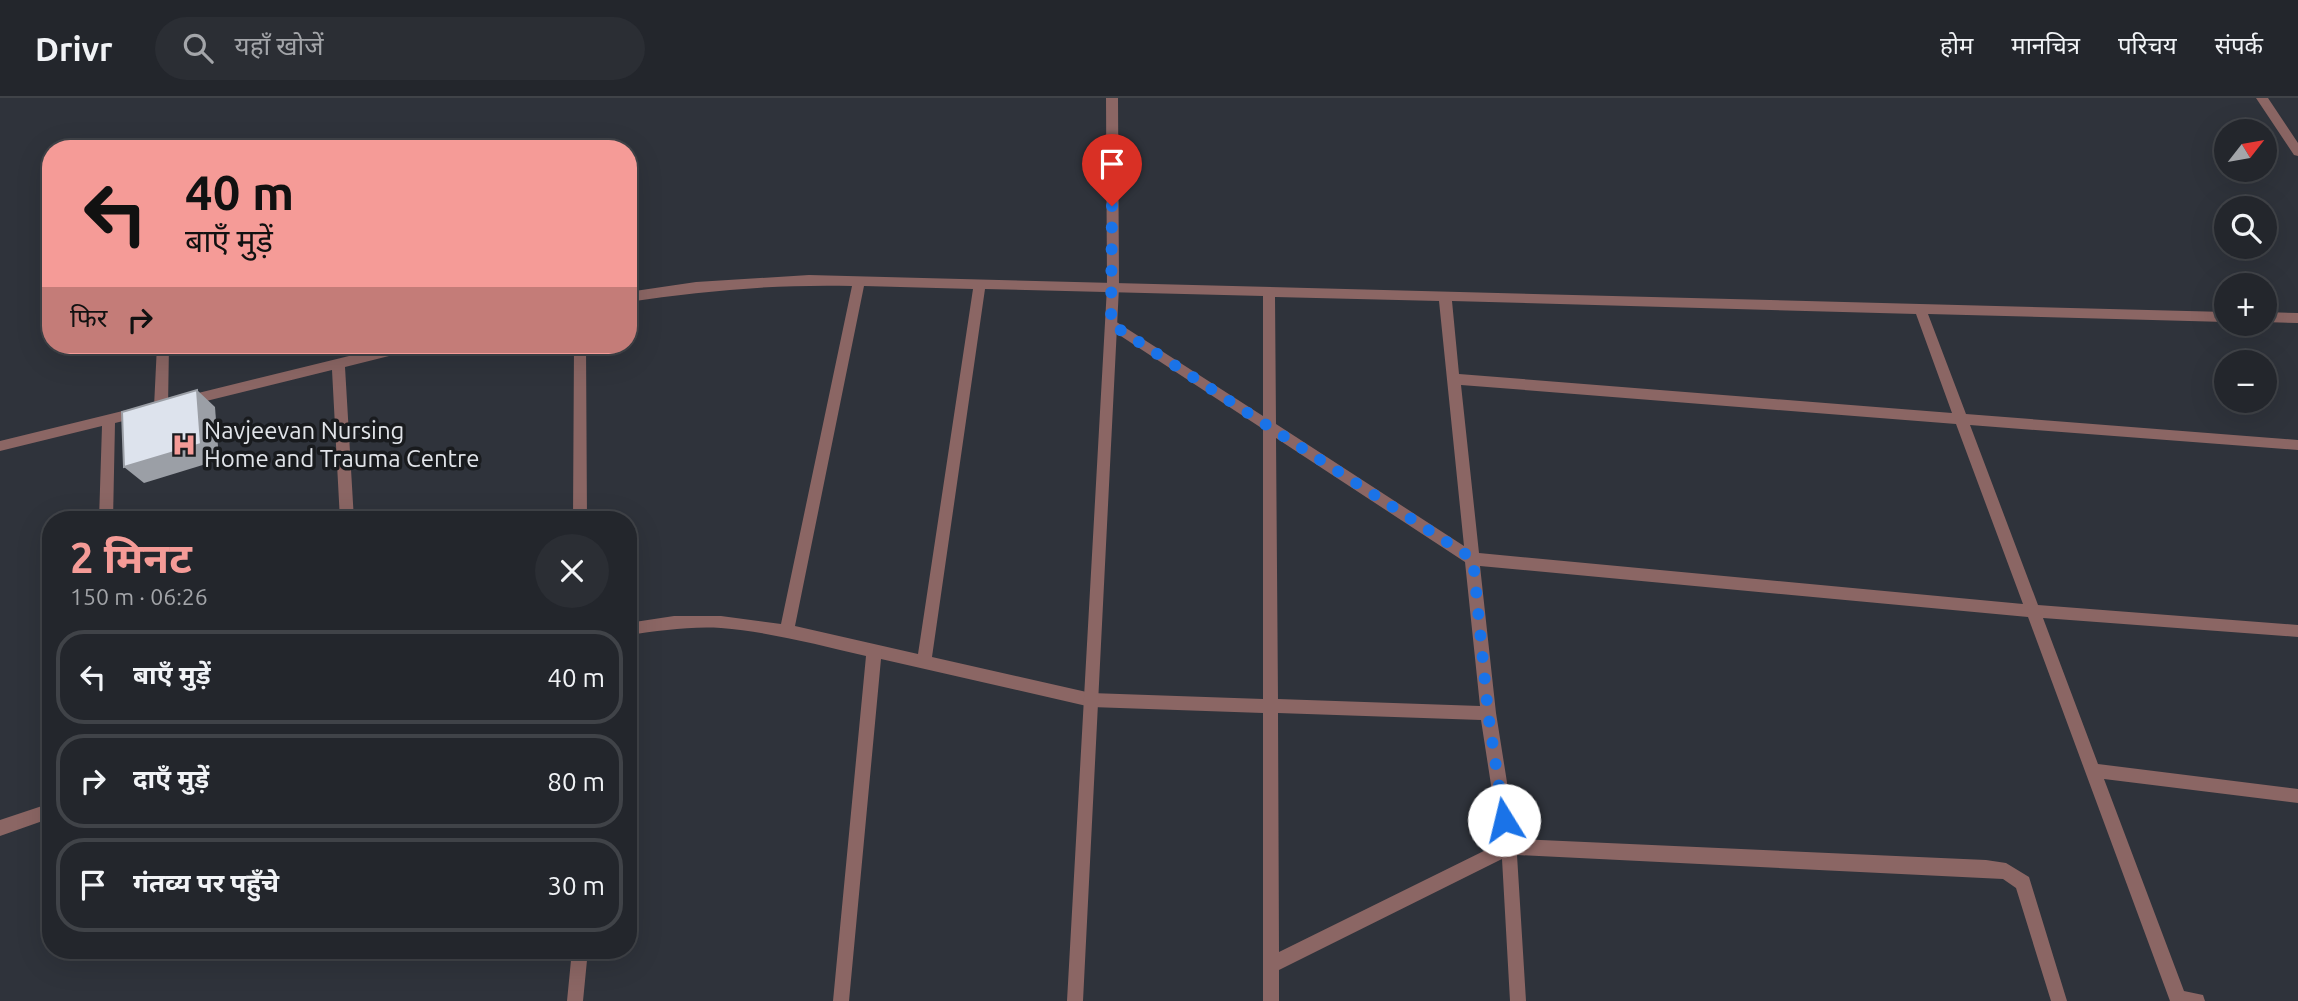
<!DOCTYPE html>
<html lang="hi">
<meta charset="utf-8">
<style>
:root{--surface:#23262c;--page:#2b2e34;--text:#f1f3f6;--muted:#a3a5a9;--line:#404348;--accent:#f59b97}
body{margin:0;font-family:Ubuntu,"Noto Sans Devanagari",sans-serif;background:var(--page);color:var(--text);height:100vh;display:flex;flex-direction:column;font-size:26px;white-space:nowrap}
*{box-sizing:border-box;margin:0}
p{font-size:23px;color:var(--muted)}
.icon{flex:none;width:38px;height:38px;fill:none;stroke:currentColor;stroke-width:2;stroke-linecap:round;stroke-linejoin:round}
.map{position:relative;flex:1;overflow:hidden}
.details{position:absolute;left:42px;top:413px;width:595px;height:448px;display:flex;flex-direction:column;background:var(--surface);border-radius:28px;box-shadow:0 7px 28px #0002,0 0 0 2px var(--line)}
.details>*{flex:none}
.hud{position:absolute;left:42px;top:42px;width:595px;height:214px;border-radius:28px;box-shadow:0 7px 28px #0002,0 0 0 2px var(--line);background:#f59b97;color:#111;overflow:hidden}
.needle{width:46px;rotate:59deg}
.tools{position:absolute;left:2214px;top:21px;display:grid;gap:14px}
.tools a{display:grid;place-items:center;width:63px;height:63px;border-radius:50%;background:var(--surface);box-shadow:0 7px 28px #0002,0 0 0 2px var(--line);font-size:35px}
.pin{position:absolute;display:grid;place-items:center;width:60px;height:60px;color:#fff;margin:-72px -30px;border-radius:50% 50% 50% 0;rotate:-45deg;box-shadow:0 0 7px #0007}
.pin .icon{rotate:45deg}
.me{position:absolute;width:77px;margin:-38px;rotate:351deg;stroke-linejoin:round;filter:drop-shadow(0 0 5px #0008)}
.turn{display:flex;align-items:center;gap:24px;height:147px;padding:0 28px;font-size:32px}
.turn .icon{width:91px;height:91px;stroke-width:2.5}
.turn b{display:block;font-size:49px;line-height:60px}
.then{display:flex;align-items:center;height:66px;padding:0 28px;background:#0003;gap:14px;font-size:26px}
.round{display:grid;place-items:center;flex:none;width:74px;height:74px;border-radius:37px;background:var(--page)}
.overview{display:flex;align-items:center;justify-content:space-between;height:119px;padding:0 28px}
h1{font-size:42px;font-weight:700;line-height:52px;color:var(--accent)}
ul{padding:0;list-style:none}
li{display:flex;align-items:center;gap:21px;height:94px;margin:0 14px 10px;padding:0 14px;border:4px solid var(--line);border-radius:28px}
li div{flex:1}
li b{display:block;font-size:26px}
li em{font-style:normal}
header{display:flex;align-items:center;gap:42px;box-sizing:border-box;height:98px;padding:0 35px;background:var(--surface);border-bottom:2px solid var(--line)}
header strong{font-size:33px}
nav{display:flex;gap:38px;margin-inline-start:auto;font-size:24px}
.search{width:490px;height:63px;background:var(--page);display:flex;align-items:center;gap:18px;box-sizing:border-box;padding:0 24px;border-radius:38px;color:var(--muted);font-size:26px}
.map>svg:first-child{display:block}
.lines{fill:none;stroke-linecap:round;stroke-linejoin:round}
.minor{fill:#8b6664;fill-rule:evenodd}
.tertiary{fill:#8b6664;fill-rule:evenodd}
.shaded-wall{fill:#9b9fa6}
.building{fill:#dde3ed;stroke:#9b9fa6;stroke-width:2}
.route{stroke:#1a73e8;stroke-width:12;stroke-dasharray:0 21.6}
.labels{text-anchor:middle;stroke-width:7;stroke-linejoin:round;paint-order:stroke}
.poi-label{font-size:24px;fill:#e1e4e9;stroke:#191b1e;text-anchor:start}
</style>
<header>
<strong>Drivr</strong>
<div class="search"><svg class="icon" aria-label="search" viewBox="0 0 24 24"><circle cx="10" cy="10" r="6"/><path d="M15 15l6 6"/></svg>यहाँ खोजें</div>
<nav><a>होम</a><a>मानचित्र</a><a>परिचय</a><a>संपर्क</a></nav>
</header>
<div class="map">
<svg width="2298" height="903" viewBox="0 0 2298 903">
<rect width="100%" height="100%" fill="#2f333b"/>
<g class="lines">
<path class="minor" d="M 2256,0 L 2268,0 L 2298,45 L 2298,58 L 2294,57 Z
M 809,177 L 2226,214 L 2226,224 L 1928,216 L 1966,316 L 2298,342 L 2298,352 L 1970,327 L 2038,507 L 2298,527 L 2298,539 L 2043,520 L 2098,666 L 2298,691 L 2298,705 L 2104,681 L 2184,893 L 2203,897 L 2205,903 L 2170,903 L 2028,519 L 1480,468 L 1496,615 L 1516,741 L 1986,762 L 2006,765 L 2029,779 L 2067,903 L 2051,903 L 2016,790 L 2003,781 L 1517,757 L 1526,903 L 1510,903 L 1502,761 L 1279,872 L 1279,903 L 1263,903 L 1263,615 L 1091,609 L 881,561 L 849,903 L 833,903 L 866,558 C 818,547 770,534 721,530 C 690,528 659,533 628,537 L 628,525 L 674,518 L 721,518 L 781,526 L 852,188 C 777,186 702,193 628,204 L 628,194 L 696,184 ZM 864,188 L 973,191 L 918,556 L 795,528 ZM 985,191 L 1263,198 L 1263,318 L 1115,223 L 1111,221 L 1105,226 L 1107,229 L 1263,331 L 1263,601 L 1091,595 L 932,559 ZM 1275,199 L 1439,203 L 1464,448 L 1276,326 ZM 1452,203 L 1916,216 L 1952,315 L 1459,276 ZM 1461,287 L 1956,326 L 2023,506 L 1479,455 ZM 1276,340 L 1465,464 L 1480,608 L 1278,601 ZM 1278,615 L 1481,622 L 1500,745 L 1279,854 Z
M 2264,214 L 2298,215 L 2298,225 L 2264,224 Z
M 157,247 L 169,247 L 168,309 L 161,314 L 154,309 Z
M 394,247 L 419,247 L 413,252 L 345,269 L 354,422 L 340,422 L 332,272 L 186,308 L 179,303 L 186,298 Z
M 574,247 L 586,247 L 587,422 L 573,422 Z
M 139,309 L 144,310 L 146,314 L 144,318 L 115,325 L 113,422 L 99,422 L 102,328 L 0,353 L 0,343 Z
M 51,705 L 51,720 L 0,738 L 0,722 Z
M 572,852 L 588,852 L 583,903 L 567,903 Z"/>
<path class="tertiary" d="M 1106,0 L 1118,0 L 1119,189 L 1083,903 L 1067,903 L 1107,189 Z"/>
</g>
<path class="shaded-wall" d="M 197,292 L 215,309 L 219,362 L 144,385 L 124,369 Z"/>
<path class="building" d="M 197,292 L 201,346 L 124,369 L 122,314 Z"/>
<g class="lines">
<path class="route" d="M 1112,108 L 1111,226 L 1473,461 L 1488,615 L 1504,722"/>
</g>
<defs>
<g id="hospital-bare" transform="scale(1.89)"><path d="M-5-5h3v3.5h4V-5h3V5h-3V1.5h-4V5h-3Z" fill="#f59b97" stroke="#191b1e" stroke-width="2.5" paint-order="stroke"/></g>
</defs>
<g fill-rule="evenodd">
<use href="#hospital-bare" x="184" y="347"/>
</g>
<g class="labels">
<g class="poi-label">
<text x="204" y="341">Navjeevan Nursing<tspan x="204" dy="28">Home and Trauma Centre</tspan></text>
</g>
</g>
</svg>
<div class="tools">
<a><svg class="needle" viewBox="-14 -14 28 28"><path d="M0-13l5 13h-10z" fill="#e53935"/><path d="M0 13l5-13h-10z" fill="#a3a5a9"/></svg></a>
<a><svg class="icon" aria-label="search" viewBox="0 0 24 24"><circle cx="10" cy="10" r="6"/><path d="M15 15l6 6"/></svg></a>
<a>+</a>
<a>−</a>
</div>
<div class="pin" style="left:1112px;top:108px;background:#d93025"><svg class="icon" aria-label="arrive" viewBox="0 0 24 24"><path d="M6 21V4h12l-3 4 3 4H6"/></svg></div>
<svg class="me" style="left:1504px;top:722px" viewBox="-20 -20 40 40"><circle r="19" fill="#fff"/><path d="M0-13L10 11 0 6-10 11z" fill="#1a73e8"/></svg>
<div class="hud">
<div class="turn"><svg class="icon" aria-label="left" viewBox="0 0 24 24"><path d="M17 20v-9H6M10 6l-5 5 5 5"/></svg><div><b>40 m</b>बाएँ मुड़ें</div></div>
<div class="then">फिर<svg class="icon" aria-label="right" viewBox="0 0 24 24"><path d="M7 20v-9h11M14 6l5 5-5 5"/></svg></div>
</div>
<section class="details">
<div class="overview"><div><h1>2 मिनट</h1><p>150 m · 06:26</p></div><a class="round"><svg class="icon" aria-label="close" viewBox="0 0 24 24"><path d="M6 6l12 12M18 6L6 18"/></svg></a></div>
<ul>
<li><svg class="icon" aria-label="left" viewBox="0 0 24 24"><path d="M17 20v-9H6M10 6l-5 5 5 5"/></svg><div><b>बाएँ मुड़ें</b></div><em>40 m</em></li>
<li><svg class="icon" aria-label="right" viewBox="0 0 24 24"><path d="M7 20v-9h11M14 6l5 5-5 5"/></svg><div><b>दाएँ मुड़ें</b></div><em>80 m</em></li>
<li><svg class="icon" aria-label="arrive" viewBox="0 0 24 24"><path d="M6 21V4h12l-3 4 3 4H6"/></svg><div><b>गंतव्य पर पहुँचे</b></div><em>30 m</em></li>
</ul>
</section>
</div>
